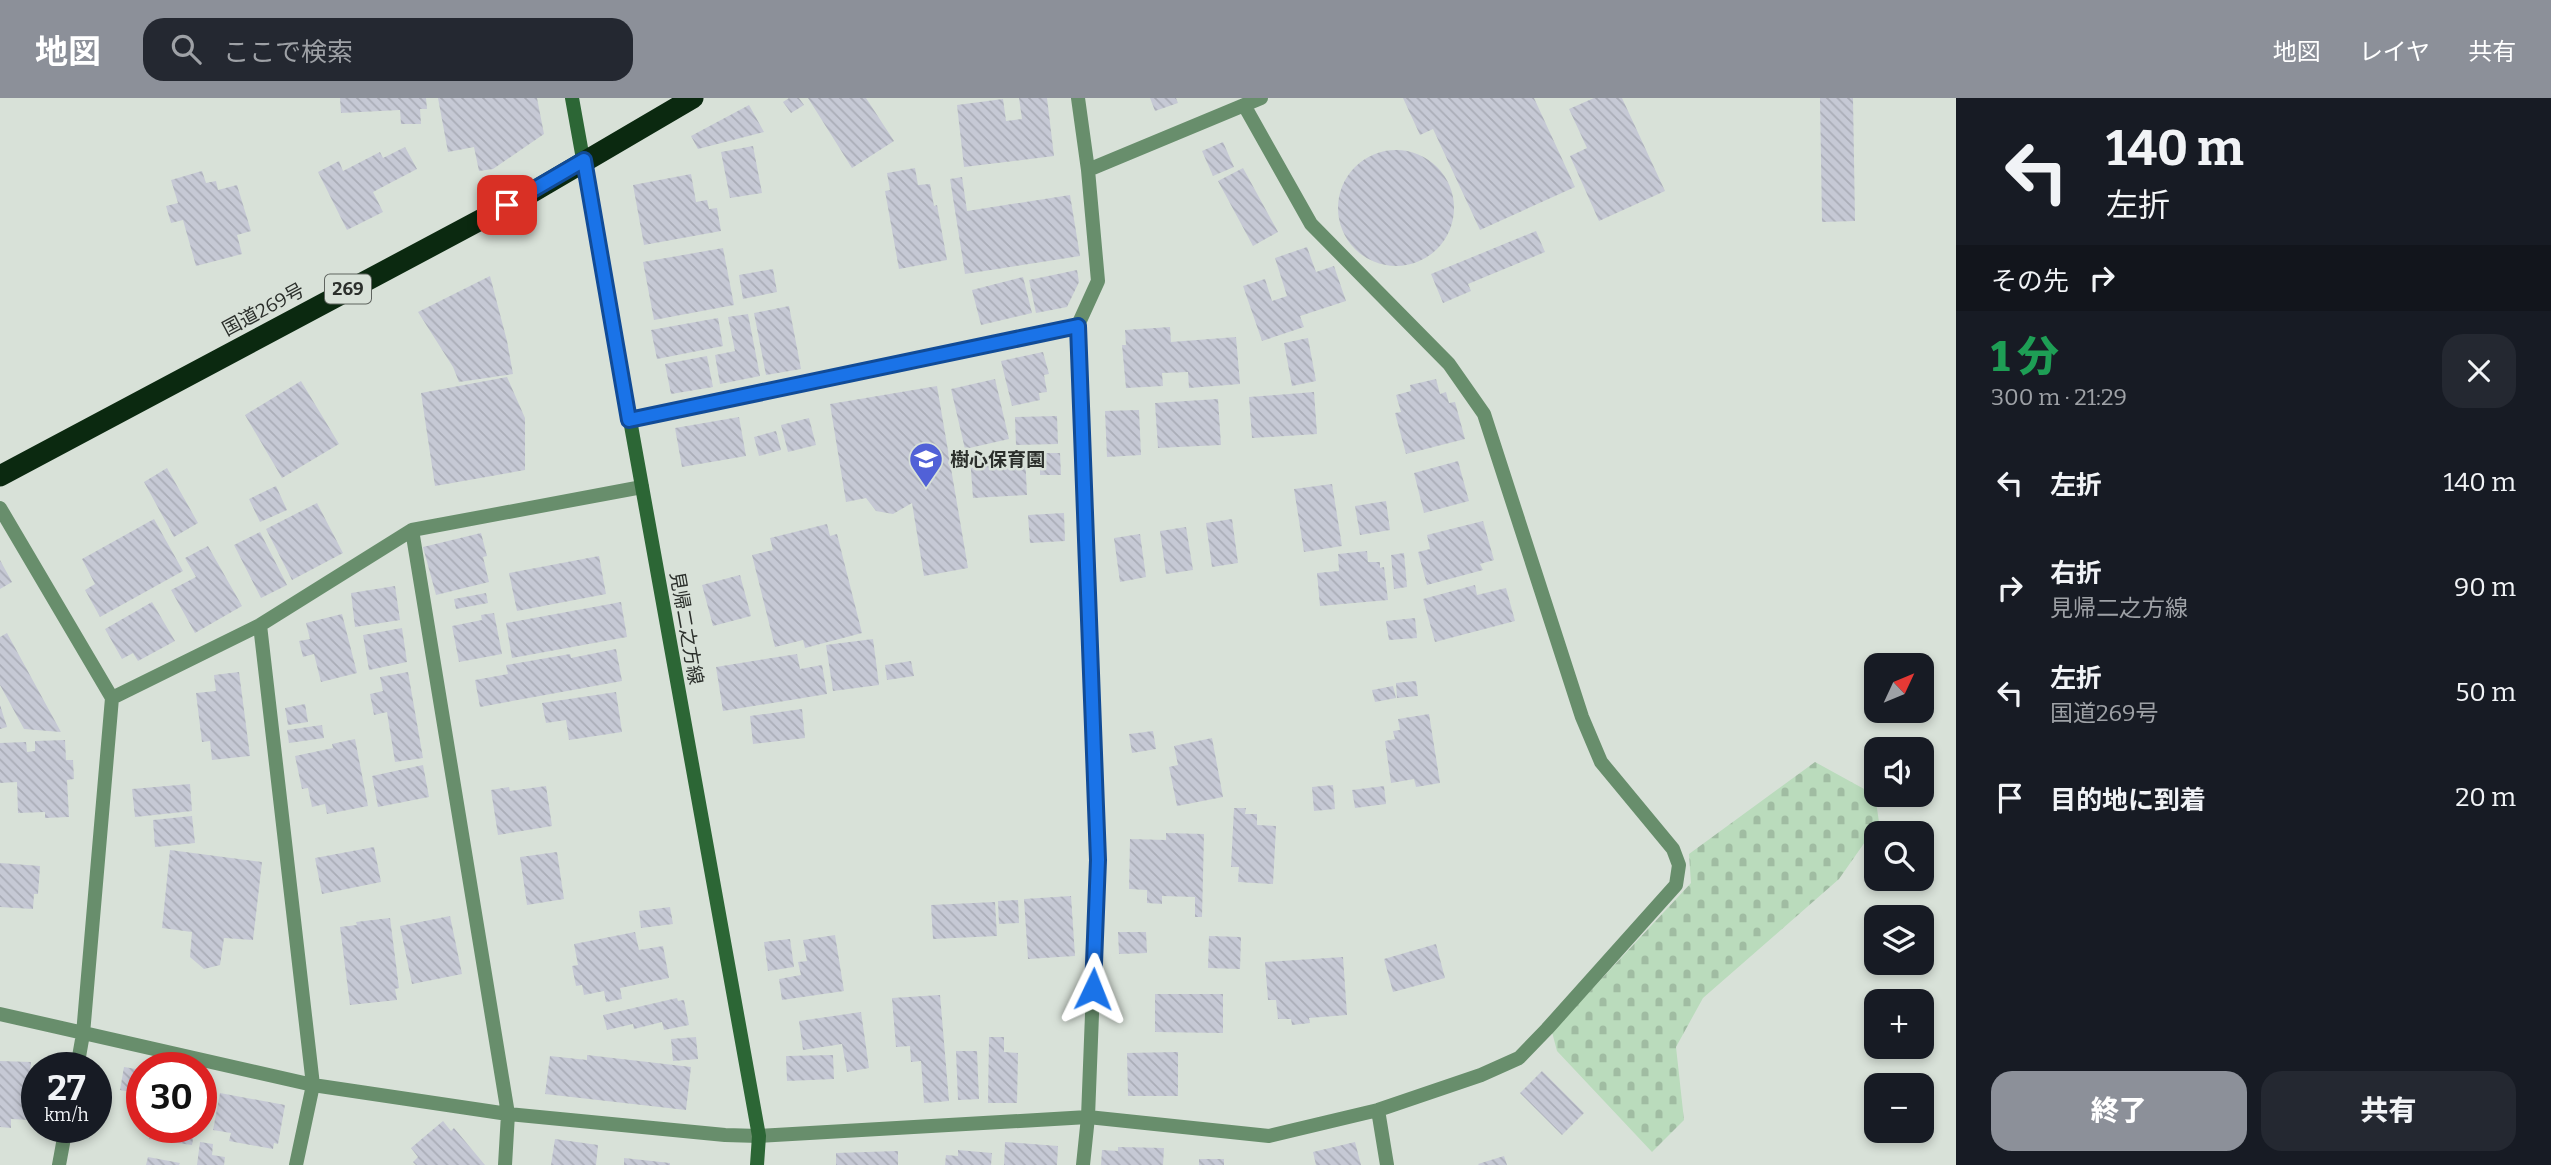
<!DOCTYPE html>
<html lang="ja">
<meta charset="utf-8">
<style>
:root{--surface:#171b24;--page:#242831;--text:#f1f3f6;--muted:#9ea1a6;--accent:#8c9099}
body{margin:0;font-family:Bitter,"Noto Sans JP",serif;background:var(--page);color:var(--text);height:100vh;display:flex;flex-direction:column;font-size:26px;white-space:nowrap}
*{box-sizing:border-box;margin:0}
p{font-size:23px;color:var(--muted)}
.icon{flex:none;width:38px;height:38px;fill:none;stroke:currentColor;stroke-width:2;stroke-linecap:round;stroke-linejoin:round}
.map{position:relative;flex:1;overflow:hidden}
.sheet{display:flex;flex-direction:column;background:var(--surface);width:595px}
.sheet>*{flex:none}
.banner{background:#171b24;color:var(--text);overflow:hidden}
.needle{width:46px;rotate:46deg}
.buttons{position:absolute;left:1864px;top:555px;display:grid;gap:14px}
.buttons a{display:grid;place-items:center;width:70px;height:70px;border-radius:14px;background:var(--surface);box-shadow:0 4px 10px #0003;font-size:35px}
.speed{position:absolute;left:21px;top:954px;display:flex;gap:14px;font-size:35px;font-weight:700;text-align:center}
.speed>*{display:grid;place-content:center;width:91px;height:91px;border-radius:50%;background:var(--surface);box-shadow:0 4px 10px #0003;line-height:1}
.speed small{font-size:18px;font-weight:400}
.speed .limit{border:10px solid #d22;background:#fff;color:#111}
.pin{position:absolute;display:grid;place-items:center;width:60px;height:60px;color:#fff;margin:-30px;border-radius:14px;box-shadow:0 4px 10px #0006}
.me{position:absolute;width:77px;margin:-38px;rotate:2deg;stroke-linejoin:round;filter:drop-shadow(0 0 5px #0008)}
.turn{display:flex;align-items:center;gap:24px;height:147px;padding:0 35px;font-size:32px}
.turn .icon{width:91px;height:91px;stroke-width:2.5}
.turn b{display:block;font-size:49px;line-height:60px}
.then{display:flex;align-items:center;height:66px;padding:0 35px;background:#0003;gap:14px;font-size:26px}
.round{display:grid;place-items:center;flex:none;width:74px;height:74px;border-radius:21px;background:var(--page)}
.headline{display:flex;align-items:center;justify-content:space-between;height:119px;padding:0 35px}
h1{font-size:42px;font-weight:800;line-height:52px;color:#1e9e55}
.button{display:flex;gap:14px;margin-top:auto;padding:14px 35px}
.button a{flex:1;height:80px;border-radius:21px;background:var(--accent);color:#fff;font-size:28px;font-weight:800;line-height:80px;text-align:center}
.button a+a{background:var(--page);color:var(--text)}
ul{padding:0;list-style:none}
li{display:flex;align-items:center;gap:21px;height:105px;padding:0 35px}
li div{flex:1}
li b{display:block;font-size:26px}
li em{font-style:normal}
header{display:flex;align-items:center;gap:42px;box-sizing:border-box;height:98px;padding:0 35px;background:var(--accent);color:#fff}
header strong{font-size:33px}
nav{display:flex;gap:38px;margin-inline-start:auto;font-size:24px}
.search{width:490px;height:63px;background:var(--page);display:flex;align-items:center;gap:18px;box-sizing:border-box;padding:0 24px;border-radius:21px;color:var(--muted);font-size:26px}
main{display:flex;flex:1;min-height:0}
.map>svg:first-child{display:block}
.cemetery{fill:url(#cemetery-stones)}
.building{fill:url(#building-back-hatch)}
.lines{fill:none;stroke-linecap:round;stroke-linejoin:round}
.street{stroke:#688e6c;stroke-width:14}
.secondary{stroke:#2c6635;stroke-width:14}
.highway{stroke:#0b2910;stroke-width:21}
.route-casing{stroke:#114b97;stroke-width:18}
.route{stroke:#1a73e8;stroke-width:12}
.labels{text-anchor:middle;stroke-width:5;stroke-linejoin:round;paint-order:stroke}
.shield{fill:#d8e1d8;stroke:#5f645f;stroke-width:2}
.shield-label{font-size:18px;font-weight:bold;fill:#2b2f2b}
.street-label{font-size:19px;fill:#2b2f2b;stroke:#d8e1d8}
.poi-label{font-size:19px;font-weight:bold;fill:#2b2f2b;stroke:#d8e1d8;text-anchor:start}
</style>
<header>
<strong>地図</strong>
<div class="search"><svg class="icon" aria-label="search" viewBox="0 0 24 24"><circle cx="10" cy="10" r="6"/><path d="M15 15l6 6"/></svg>ここで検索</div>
<nav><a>地図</a><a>レイヤ</a><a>共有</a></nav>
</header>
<main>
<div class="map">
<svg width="1956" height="1067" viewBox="0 0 1956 1067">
<defs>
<pattern id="cemetery-stones" width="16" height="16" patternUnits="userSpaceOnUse" patternTransform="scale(1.75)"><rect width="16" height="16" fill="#badbbc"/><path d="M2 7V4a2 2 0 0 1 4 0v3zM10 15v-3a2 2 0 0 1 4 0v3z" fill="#a0bca2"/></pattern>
<pattern id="building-back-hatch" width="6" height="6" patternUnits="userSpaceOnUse" patternTransform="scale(1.75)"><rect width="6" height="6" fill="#c6c9d5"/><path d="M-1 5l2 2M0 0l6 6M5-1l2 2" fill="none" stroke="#aaadb7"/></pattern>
</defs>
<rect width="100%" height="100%" fill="#d8e1d8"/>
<path class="cemetery" d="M 1815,664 L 1875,697 L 1879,724 L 1839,781 L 1703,900 L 1676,949 L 1684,1022 L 1652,1054 L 1557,953 L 1552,934 L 1691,785 L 1689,756 Z"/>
<path class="building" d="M 340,0 L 426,0 L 427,11 L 420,11 L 421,26 L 401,26 L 400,12 L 341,15 Z
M 438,0 L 537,0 L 544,36 L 493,71 L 479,73 L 474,49 L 448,54 Z
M 789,0 L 799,0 L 804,7 L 791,15 L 783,4 Z
M 808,0 L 866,0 L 894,43 L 852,70 Z
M 1019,0 L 1047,0 L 1054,58 L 964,69 L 957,7 L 1003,1 L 1006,23 L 1022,21 Z
M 1150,0 L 1176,0 L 1178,5 L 1155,13 Z
M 1403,0 L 1534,0 L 1575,89 L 1480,132 L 1433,31 L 1420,37 Z
M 1594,0 L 1622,0 L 1665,93 L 1599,123 L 1570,58 L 1587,50 L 1569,11 Z
M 1820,0 L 1853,0 L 1855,123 L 1822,124 Z
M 749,7 L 764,34 L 698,51 L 691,38 Z
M 1223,44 L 1234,69 L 1213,78 L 1202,53 Z
M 753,48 L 762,95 L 730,100 L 721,54 Z
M 405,49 L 417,71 L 373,94 L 383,114 L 347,132 L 318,74 L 339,63 L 343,73 L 380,54 L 383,60 Z
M1338 110a58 58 0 1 1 116 0a58 58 0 1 1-116 0Z
M 915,70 L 918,87 L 930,86 L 934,108 L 937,107 L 947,162 L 899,171 L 885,93 L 890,92 L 887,75 Z
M 1243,70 L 1278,134 L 1253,148 L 1218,83 Z
M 202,73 L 206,85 L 216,83 L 218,92 L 237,87 L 251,133 L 237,137 L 242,156 L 196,168 L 183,122 L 171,125 L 166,108 L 178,105 L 171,82 Z
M 691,76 L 696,104 L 707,102 L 709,111 L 717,110 L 721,133 L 644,147 L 633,87 Z
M 962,79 L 967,113 L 1070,97 L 1080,158 L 965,176 L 950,81 Z
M 1536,133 L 1545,154 L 1468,186 L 1471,193 L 1443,205 L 1431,176 Z
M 1307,149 L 1316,174 L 1334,168 L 1346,203 L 1300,218 L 1304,229 L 1262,243 L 1243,188 L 1265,181 L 1272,203 L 1287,198 L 1275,160 Z
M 723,150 L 734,207 L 654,222 L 643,164 Z
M 773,171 L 777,194 L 743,201 L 739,177 Z
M 1077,172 L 1079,184 L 1067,209 L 1036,215 L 1029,182 Z
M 490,178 L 507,243 L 513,276 L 459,284 L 453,269 L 418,214 Z
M 1023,179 L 1032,215 L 981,227 L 972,192 Z
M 789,208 L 801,271 L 766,277 L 754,215 Z
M 748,216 L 760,278 L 720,286 L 715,257 L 735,253 L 728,219 Z
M 718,220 L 723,248 L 657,261 L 651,232 Z
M 1170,229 L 1171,244 L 1236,239 L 1240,286 L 1189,290 L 1188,274 L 1162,275 L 1163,288 L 1126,290 L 1122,247 L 1126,247 L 1125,232 Z
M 1308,240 L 1316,283 L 1292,288 L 1284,245 Z
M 1043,254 L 1049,276 L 1044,277 L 1047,294 L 1039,295 L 1040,302 L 1012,308 L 1001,263 Z
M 707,258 L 713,289 L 671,296 L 665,266 Z
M 507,279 L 525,320 L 525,372 L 435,388 L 421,295 Z
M 995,281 L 1009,341 L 965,351 L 951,291 Z
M 1436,281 L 1440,296 L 1446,294 L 1449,305 L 1455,304 L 1465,341 L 1406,356 L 1395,315 L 1401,314 L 1396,297 L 1411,293 L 1410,287 Z
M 301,283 L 339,346 L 282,380 L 245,317 Z
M 937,288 L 968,470 L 924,478 L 912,405 L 893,416 L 876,413 L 866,400 L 846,404 L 830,306 Z
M 1314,294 L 1317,336 L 1252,340 L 1249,299 Z
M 1218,301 L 1221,347 L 1158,350 L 1155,305 Z
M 1139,312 L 1141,357 L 1107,359 L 1105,313 Z
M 1057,318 L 1058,346 L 1016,347 L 1015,319 Z
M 739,319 L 746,358 L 682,369 L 675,330 Z
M 809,320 L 816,347 L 788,354 L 781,327 Z
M 776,333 L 781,352 L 759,358 L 754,339 Z
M 1040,355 L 1060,355 L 1061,377 L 1040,377 Z
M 1025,356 L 1027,397 L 973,400 L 970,359 Z
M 1458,363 L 1469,403 L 1424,415 L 1414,375 Z
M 167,370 L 198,425 L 174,439 L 144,384 Z
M 1332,386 L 1342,448 L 1304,454 L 1294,391 Z
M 276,388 L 287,412 L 260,424 L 249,401 Z
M 1386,403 L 1390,432 L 1360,437 L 1355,408 Z
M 317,405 L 343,455 L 292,482 L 266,431 Z
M 1064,415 L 1065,443 L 1030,445 L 1028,417 Z
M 154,421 L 183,473 L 100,519 L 85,492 L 95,486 L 82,461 Z
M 1232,421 L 1238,465 L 1212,469 L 1206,425 Z
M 1483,423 L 1494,462 L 1480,466 L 1483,472 L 1427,487 L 1418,454 L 1430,451 L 1427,437 Z
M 827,426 L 830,438 L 837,436 L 862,535 L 805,550 L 803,542 L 775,549 L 752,457 L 773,452 L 770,440 Z
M 1186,429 L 1193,472 L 1166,476 L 1160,433 Z
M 260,434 L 287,487 L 261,500 L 234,447 Z
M 481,435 L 487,458 L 483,459 L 489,484 L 436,497 L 423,449 Z
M 1140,436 L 1146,479 L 1120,484 L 1114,440 Z
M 208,448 L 242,508 L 195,535 L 171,492 L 196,479 L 185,460 Z
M 1367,453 L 1368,464 L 1380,464 L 1380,470 L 1384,469 L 1388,502 L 1320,508 L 1317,475 L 1339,473 L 1338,456 Z
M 1404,455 L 1407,489 L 1394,491 L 1391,457 Z
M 599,458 L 606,496 L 517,513 L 509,475 Z
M 0,462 L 12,484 L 0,491 Z
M 740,477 L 751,518 L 713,528 L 702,487 Z
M 1475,487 L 1477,497 L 1506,490 L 1515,523 L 1435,544 L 1423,501 Z
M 395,488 L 400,522 L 355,529 L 351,495 Z
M 486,495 L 488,505 L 456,511 L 454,501 Z
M 152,504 L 175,543 L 138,563 L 133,555 L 122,561 L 105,531 Z
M 621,504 L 627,539 L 512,560 L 506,525 Z
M 494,515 L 502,556 L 459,564 L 452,528 L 482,522 L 481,517 Z
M 342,516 L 357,575 L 321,584 L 314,556 L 303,559 L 299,543 L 310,541 L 306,525 Z
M 1415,520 L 1417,540 L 1389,542 L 1386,523 Z
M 402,530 L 407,564 L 369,572 L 363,537 Z
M 7,535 L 61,634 L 24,631 L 0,587 L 0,539 Z
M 873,541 L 879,587 L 833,593 L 826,547 Z
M 616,551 L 622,583 L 480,609 L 475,582 L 508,576 L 506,567 L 570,556 L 571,560 Z
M 797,556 L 800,571 L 822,567 L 827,596 L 723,613 L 716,569 Z
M 911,563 L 914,578 L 887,582 L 885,567 Z
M 239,574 L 250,658 L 212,662 L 210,643 L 202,644 L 196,595 L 216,593 L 214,577 Z
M 408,574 L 423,660 L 395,664 L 387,614 L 374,617 L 370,596 L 383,593 L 380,579 Z
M 1416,583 L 1418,598 L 1397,600 L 1396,585 Z
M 1393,588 L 1396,600 L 1375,604 L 1372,592 Z
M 616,594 L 622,634 L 569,642 L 566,622 L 546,625 L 542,605 Z
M 305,606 L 308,624 L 288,627 L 285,610 Z
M 0,607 L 7,629 L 0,631 Z
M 802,611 L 805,640 L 753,646 L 750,618 Z
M 1429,616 L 1440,685 L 1416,689 L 1414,681 L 1391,685 L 1385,643 L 1395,641 L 1393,633 L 1400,632 L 1398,621 Z
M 322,627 L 324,640 L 289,645 L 287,632 Z
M 1153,633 L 1156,651 L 1132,655 L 1129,636 Z
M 1212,640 L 1223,699 L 1177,708 L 1169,669 L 1178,667 L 1174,648 Z
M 355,641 L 368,708 L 327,716 L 325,706 L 312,709 L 308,690 L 302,691 L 295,658 L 333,650 L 332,646 Z
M 65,642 L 66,662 L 73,662 L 74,681 L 67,682 L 69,719 L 45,720 L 45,714 L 18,715 L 17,684 L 0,685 L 0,645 L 26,644 L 27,654 L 35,653 L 35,643 Z
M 423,667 L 429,699 L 378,709 L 372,678 Z
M 190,686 L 192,713 L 135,719 L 132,691 Z
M 1333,687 L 1335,711 L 1314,713 L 1312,689 Z
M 546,688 L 552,728 L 498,737 L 491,692 L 509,689 L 510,693 Z
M 1384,688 L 1386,706 L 1355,710 L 1352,692 Z
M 1234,710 L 1246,710 L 1245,716 L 1257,716 L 1257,727 L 1276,728 L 1273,786 L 1238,784 L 1239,769 L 1231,769 Z
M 192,718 L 195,745 L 155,749 L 153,722 Z
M 1166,735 L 1204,736 L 1202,819 L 1195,819 L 1195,799 L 1162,798 L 1162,806 L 1147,805 L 1147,792 L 1129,791 L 1130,741 L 1166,742 Z
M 374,749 L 381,784 L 322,796 L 315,760 Z
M 170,752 L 262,764 L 253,842 L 224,840 L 220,867 L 204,871 L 190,859 L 192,834 L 162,830 Z
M 557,754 L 564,801 L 527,807 L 520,759 Z
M 0,765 L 40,768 L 38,796 L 34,796 L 33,811 L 0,809 Z
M 1071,798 L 1075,858 L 1028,861 L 1024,801 Z
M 1018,802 L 1019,825 L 999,826 L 998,803 Z
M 995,804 L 997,838 L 933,841 L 931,807 Z
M 670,809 L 673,826 L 641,830 L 639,813 Z
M 450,818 L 462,876 L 412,886 L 400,828 Z
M 390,820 L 399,890 L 395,891 L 397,902 L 350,907 L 340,829 L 357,827 L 356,824 Z
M 635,834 L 639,852 L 663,848 L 669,880 L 620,890 L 622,901 L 606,904 L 604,893 L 584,897 L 582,887 L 576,888 L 572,868 L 578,867 L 574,846 Z
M 1118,834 L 1146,834 L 1147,855 L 1119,856 Z
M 835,837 L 844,893 L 782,902 L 779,881 L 801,877 L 798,864 L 807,863 L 803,842 Z
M 1209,838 L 1241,839 L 1240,871 L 1208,870 Z
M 790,841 L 794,869 L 768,873 L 764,844 Z
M 1436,846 L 1445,880 L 1393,894 L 1384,861 Z
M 1343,859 L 1347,917 L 1309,920 L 1310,925 L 1292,927 L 1291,921 L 1278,921 L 1276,902 L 1268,902 L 1265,864 Z
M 1155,896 L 1223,896 L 1223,935 L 1155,934 Z
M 940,897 L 949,1003 L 924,1005 L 921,963 L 911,964 L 910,948 L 896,949 L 892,900 Z
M 677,900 L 678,903 L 684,902 L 689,927 L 664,932 L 662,924 L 634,931 L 633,926 L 607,932 L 603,917 Z
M 861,914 L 869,970 L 847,974 L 842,946 L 803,952 L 799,923 Z
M 696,939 L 698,961 L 673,963 L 671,941 Z
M 989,939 L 1004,939 L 1004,954 L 1018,955 L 1017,1005 L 988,1005 Z
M 956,953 L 977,953 L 979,1001 L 958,1002 Z
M 1178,954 L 1178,998 L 1128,998 L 1127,955 Z
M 587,957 L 691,969 L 686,1012 L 545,996 L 550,958 L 587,962 Z
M 833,957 L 834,981 L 787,983 L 786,958 Z
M 0,963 L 31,964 L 30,976 L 37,977 L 36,1002 L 29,1001 L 29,1022 L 11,1021 L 11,1030 L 0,1029 Z
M 124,969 L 142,972 L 142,996 L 120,992 Z
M 1542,973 L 1584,1015 L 1562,1037 L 1520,995 Z
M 220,995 L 285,1007 L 278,1046 L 274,1045 L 273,1051 L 229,1043 L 231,1035 L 213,1032 Z
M 443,1023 L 451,1033 L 454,1030 L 485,1067 L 416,1067 L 413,1064 L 418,1059 L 411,1050 Z
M 151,1029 L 195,1029 L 192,1047 L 149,1041 Z
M 555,1041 L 598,1047 L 596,1067 L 551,1067 Z
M 200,1044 L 213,1046 L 212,1057 L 225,1059 L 224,1067 L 197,1067 Z
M 1005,1044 L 1058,1048 L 1057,1067 L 1004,1067 Z
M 1355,1044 L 1361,1067 L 1316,1067 L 1313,1054 Z
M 1118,1049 L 1164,1050 L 1163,1067 L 1101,1067 L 1102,1052 L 1118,1053 Z
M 958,1052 L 992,1055 L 991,1067 L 945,1067 L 946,1057 L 958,1058 Z
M 898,1053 L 898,1067 L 836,1067 L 836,1055 Z
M 1504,1058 L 1507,1067 L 1479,1067 L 1478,1066 Z
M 148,1059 L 180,1065 L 179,1067 L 146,1067 Z
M 624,1060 L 670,1065 L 670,1067 L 624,1067 Z
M 1199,1061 L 1224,1061 L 1224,1067 L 1199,1067 Z"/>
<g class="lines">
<path class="street" d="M 1078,0 L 1088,72 L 1098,183 L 1078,227 L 1098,762 L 1088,1019 L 1083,1067
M 1088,72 L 1261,0
M 629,322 L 1078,227
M 0,410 L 112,600 L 83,936 L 77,970
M 412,432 L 642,389
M 260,527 L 313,987 L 296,1067
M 112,600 L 260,527 L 412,432 L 508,1016 L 505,1067
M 0,916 L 313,987 L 508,1016 L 725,1037 L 759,1038 L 1088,1019 L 1269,1038 L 1378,1012 L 1481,977 L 1519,960 L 1547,931 L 1676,787 L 1679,767 L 1673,751 L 1601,664 L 1582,619 L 1484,316 L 1449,266 L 1311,126 L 1244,7
M 1378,1012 L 1387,1067
M 59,1067 L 66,1029"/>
<path class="secondary" d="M 572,0 L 759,1038 L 757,1067"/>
<path class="highway" d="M 0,378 L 531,95 L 693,0"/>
</g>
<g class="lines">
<g class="route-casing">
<path id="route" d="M 507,107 L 584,62 L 629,322 L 1078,228 L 1098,762 L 1093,891"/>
</g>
<use href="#route" class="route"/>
</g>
<defs>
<g id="school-pin" transform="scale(1.75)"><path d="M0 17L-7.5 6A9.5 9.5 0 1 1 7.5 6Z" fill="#5161d7" stroke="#d8e1d8"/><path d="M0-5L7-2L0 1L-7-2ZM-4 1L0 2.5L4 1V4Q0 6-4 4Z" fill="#fff"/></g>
</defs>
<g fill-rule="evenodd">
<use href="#school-pin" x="926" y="361"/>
</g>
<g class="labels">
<rect class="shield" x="325" y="176.5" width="46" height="29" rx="5"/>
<g class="shield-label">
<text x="348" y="197">269</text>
</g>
<g class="street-label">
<text transform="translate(263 211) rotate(-28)" y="7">国道269号</text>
<text transform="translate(687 530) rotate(80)" y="7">見帰二之方線</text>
</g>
<g class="poi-label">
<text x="950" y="368">樹心保育園</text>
</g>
</g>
</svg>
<div class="buttons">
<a><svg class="needle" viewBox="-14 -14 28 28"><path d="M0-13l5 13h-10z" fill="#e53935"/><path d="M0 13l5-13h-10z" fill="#9ea1a6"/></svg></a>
<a><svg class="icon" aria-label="sound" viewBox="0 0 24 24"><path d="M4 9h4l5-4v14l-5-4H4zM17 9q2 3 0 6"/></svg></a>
<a><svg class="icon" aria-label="search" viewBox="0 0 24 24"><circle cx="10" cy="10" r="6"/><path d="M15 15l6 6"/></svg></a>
<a><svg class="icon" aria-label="layers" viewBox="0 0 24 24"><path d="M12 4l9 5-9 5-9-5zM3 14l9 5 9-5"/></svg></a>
<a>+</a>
<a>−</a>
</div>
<div class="speed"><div>27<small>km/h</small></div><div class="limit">30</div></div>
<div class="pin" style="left:507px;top:107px;background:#d93025"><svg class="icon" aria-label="arrive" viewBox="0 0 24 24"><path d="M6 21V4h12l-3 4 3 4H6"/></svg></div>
<svg class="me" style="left:1093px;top:891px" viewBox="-20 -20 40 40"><path d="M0-17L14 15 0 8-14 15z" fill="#1a73e8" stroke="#fff" stroke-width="4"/></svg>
</div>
<section class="sheet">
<div class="banner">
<div class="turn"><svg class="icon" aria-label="left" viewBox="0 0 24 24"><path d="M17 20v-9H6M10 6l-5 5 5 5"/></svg><div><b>140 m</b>左折</div></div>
<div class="then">その先<svg class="icon" aria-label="right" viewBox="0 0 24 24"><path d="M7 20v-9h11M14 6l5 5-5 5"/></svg></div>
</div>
<div class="headline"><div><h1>1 分</h1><p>300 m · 21:29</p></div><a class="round"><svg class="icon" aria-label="close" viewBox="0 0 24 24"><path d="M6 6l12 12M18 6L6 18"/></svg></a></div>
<ul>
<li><svg class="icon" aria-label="left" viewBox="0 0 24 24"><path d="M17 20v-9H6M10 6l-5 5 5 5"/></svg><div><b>左折</b></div><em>140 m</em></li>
<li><svg class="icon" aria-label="right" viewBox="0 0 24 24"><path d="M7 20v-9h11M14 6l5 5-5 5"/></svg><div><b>右折</b><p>見帰二之方線</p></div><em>90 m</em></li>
<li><svg class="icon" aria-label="left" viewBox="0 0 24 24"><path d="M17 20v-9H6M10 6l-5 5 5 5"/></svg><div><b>左折</b><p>国道269号</p></div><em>50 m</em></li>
<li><svg class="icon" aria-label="arrive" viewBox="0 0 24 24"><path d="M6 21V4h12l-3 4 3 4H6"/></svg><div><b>目的地に到着</b></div><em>20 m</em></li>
</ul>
<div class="button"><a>終了</a><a>共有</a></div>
</section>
</main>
